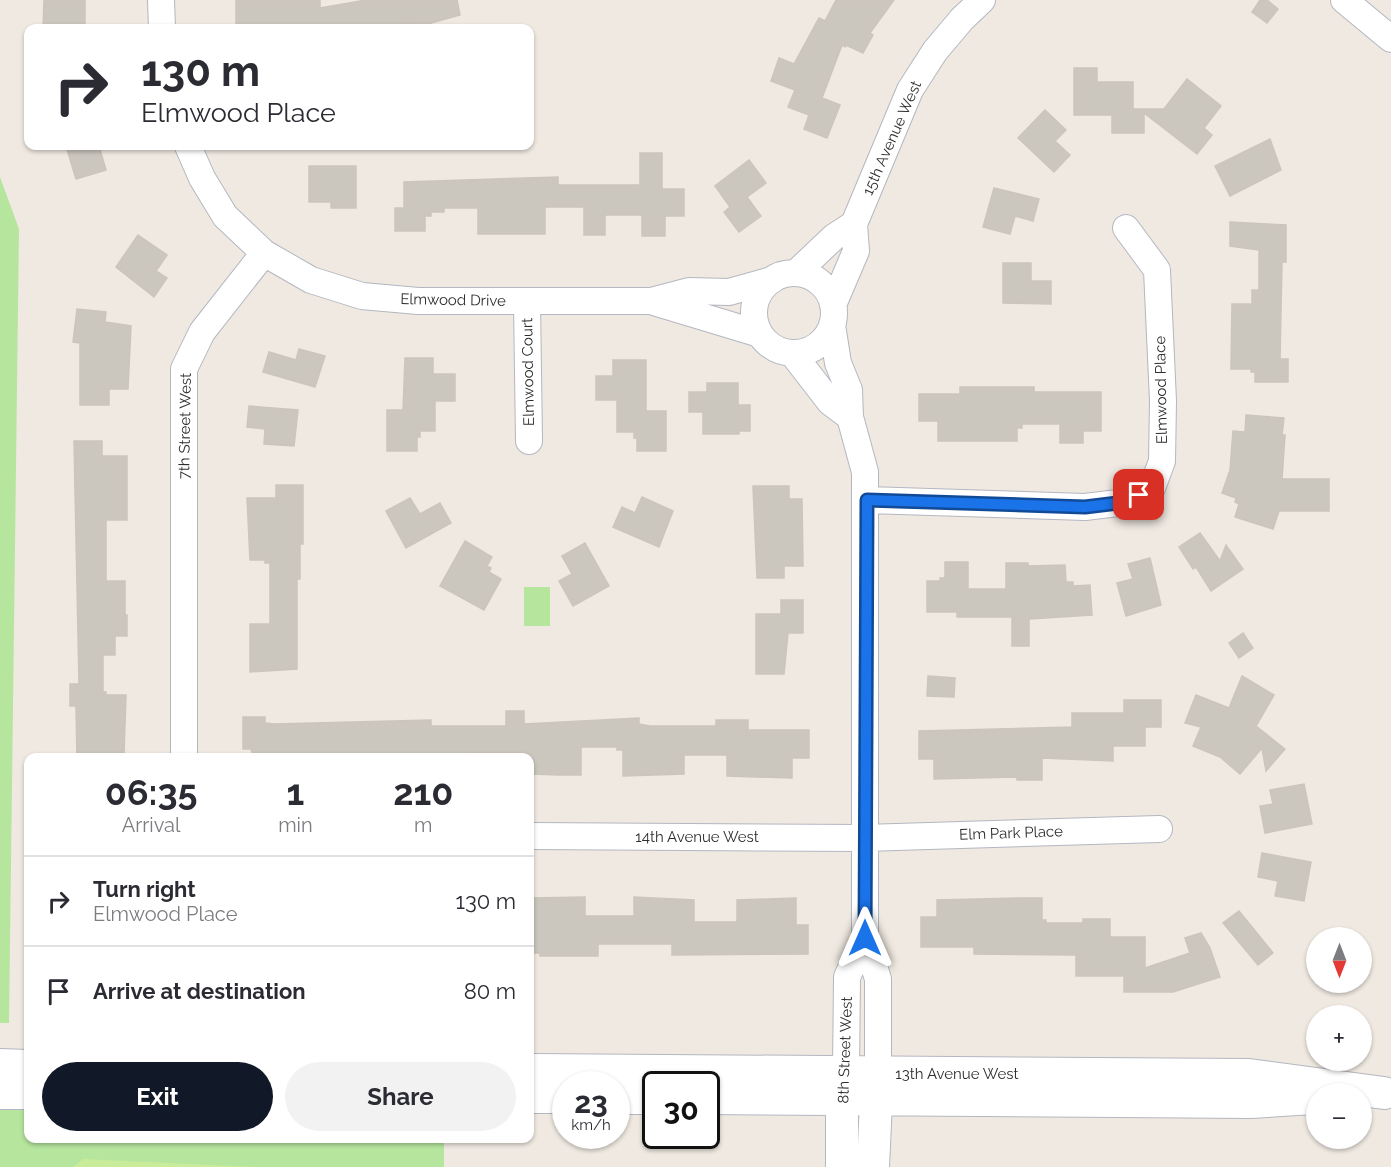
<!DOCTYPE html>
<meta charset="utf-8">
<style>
:root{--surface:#fff;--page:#f2f2f3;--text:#2b2b33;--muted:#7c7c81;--line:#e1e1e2;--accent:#111827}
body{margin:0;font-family:Raleway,sans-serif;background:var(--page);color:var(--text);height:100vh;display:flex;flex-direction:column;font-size:22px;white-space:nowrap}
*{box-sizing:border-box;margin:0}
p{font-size:20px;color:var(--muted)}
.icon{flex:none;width:33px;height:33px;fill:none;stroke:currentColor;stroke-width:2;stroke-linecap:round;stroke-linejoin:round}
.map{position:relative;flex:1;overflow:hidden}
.details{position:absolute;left:24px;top:753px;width:510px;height:390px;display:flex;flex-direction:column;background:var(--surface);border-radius:12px;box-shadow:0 2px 4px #0004}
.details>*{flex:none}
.guide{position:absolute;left:24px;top:24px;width:510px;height:126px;border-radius:12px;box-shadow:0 2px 4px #0004;background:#fff;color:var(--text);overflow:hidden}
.needle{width:39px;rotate:180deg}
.tools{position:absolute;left:1306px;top:927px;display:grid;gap:12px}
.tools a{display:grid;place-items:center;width:66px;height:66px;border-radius:50%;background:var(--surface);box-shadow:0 2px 4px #0004;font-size:30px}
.speed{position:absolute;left:552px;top:1071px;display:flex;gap:12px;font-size:30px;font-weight:700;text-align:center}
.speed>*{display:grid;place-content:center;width:78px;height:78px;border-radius:50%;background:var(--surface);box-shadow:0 2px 4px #0004;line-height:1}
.speed small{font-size:15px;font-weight:400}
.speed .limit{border:3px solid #111;border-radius:9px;background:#fff;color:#111}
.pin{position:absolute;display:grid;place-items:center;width:51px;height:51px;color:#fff;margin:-26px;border-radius:12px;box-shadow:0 3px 9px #0006}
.me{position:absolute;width:66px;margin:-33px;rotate:0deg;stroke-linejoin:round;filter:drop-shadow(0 0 4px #0008)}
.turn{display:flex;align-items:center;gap:21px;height:126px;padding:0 18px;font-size:27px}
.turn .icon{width:78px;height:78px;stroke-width:2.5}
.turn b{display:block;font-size:42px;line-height:51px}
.eta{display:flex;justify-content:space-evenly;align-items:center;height:102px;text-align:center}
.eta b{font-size:36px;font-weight:700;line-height:42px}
.button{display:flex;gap:12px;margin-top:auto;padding:12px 18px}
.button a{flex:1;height:69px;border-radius:36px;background:var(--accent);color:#fff;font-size:24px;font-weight:700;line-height:69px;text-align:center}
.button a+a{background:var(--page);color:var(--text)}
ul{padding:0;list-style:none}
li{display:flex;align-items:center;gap:18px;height:90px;padding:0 18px;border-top:2px solid var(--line)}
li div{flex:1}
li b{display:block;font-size:22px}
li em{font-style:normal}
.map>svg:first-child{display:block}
.green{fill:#b6e59e}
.pitch{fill:#c9ec9a}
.building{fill:#cbc7bf;stroke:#cbc5ba;stroke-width:1.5}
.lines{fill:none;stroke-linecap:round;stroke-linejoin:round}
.minor-casing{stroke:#b4b7c1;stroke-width:28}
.tertiary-casing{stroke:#b4b7c1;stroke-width:34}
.minor{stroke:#fff;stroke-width:26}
.tertiary{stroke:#fff;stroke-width:32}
.route-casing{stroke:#114b97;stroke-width:15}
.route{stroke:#1a73e8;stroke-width:10}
.labels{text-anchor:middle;stroke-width:4.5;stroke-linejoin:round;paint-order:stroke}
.street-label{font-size:15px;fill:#2e2e2e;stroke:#fff}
</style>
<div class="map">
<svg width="1391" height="1167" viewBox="0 0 1391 1167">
<rect width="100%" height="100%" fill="#efe9e1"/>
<path class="green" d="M 0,177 L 19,229 L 9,1023 L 0,1023 Z
M 524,587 L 550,587 L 550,626 L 524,626 Z
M 0,1109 L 28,1109 L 28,1138 L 444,1139 L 444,1167 L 0,1167 Z"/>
<path class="pitch" d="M 83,1159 L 257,1167 L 73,1167 Z"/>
<path class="building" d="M 44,0 L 85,0 L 85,25 L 74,25 L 74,28 L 43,28 Z
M 236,0 L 320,0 L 320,8 L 366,0 L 457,0 L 460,15 L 413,28 L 411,23 L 381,28 L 236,28 Z
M 836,0 L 894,0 L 870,33 L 873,35 L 863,53 L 846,45 L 845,47 L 842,45 L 822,98 L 840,105 L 827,138 L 804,129 L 809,115 L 788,107 L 795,90 L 771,81 L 779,58 L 794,64 L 819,18 L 825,21 Z
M 1260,0 L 1267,0 L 1278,9 L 1267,23 L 1252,12 Z
M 1074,68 L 1097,68 L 1097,82 L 1133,82 L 1133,109 L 1164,109 L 1187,79 L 1221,106 L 1204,128 L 1212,135 L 1197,154 L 1144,113 L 1144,133 L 1112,133 L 1112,115 L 1074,115 Z
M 1045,110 L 1066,130 L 1055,141 L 1070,155 L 1054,172 L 1018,138 Z
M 1270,139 L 1281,170 L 1230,196 L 1215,166 Z
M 66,146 L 99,146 L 106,170 L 76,179 Z
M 640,153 L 662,153 L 662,189 L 684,189 L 684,216 L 665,216 L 665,236 L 642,236 L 642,215 L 605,215 L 605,235 L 584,235 L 584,207 L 545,207 L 545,234 L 478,234 L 478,208 L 444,208 L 444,212 L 431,212 L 431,216 L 425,216 L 425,231 L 395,231 L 395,208 L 404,208 L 404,182 L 558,177 L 558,185 L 640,185 Z
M 749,160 L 766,183 L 747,197 L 761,216 L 739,232 L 724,212 L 730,207 L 715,186 Z
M 309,166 L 356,166 L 356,208 L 331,208 L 331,202 L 309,202 Z
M 994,188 L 1039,199 L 1033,221 L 1015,216 L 1010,234 L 983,227 Z
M 1230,222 L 1286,225 L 1286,262 L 1282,262 L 1280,359 L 1288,359 L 1288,382 L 1255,382 L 1255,372 L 1251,372 L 1251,369 L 1231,369 L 1232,304 L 1252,304 L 1252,290 L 1259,290 L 1259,250 L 1230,246 Z
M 138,235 L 167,255 L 156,271 L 167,278 L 154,297 L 116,267 Z
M 1003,263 L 1031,263 L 1031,281 L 1051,281 L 1051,304 L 1003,303 Z
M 77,309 L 106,312 L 105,322 L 131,326 L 128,389 L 109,389 L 109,405 L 80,405 L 80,343 L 73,342 Z
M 299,349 L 325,356 L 315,387 L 263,372 L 269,352 L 296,360 Z
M 405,358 L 433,358 L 433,374 L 455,374 L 455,401 L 435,401 L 435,431 L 420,431 L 420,437 L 417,437 L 417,451 L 387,451 L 387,410 L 403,410 Z
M 613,360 L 646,360 L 646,411 L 666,411 L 666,451 L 637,451 L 637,438 L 634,438 L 634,432 L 617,432 L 617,400 L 596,400 L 596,376 L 613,376 Z
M 707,383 L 738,383 L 738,405 L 750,405 L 750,431 L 739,431 L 739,434 L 703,434 L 703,412 L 689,412 L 689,392 L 707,392 Z
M 960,387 L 1034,387 L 1034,392 L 1101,392 L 1101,431 L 1083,431 L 1083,443 L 1060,443 L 1060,424 L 1022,424 L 1022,428 L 1017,428 L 1017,441 L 938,441 L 938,421 L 919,421 L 919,394 L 960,394 Z
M 249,406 L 298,410 L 294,446 L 264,444 L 265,429 L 247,427 Z
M 1246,415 L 1284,418 L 1282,435 L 1285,435 L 1282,479 L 1329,479 L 1329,511 L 1279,511 L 1273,529 L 1235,517 L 1239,504 L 1235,502 L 1236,498 L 1222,493 L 1230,470 L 1233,431 L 1245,432 Z
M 74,441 L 102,441 L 102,456 L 127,456 L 127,520 L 106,520 L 106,581 L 125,581 L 125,615 L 127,615 L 127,636 L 115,636 L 115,655 L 103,655 L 103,692 L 106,692 L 106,695 L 126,695 L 124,754 L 108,754 L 108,758 L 77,758 L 76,706 L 70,706 L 70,684 L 79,684 Z
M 276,485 L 303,485 L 303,544 L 300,544 L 300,579 L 297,579 L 297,669 L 250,672 L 250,624 L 270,624 L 270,563 L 265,563 L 265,560 L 250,560 L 247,498 L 276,498 Z
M 753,486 L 789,486 L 789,499 L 802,499 L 803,566 L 784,566 L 784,578 L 757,578 Z
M 642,497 L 673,511 L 659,547 L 613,527 L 622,507 L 635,513 Z
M 410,498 L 420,514 L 440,503 L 451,523 L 406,548 L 386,511 Z
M 1200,533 L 1220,561 L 1226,545 L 1243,569 L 1211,591 L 1196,567 L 1193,569 L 1179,547 Z
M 465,541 L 492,557 L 487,566 L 491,568 L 489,572 L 501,579 L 484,610 L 440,586 Z
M 585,543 L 609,586 L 573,606 L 559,581 L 572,574 L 562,556 Z
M 1150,558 L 1161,605 L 1126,616 L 1117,583 L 1133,579 L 1128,564 Z
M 945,562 L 968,562 L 968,589 L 1006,589 L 1006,563 L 1028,563 L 1028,566 L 1065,565 L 1066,582 L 1073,582 L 1073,586 L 1090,585 L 1092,615 L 1029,619 L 1029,646 L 1012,646 L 1012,617 L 957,617 L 957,612 L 927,612 L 927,581 L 940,581 L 940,578 L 945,578 Z
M 781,600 L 803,600 L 803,633 L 788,633 L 784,674 L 756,674 L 756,614 L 781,614 Z
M 1243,633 L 1253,648 L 1239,658 L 1229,643 Z
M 928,676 L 955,678 L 954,697 L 927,696 Z
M 1242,676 L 1274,695 L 1256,726 L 1285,749 L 1266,771 L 1262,748 L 1240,774 L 1220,757 L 1193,746 L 1201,727 L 1185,723 L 1196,695 L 1229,708 Z
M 1124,700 L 1161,700 L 1161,727 L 1145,727 L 1145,746 L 1113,746 L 1113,761 L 1042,758 L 1042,780 L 1017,780 L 1017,777 L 934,779 L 934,759 L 919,759 L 919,731 L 1072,727 L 1072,713 L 1124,713 Z
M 506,711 L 524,711 L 524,724 L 639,718 L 639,724 L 650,726 L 716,726 L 716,720 L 748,720 L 748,730 L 809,730 L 809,758 L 792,758 L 792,778 L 727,776 L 727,755 L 684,755 L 684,774 L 623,776 L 623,750 L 617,750 L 617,747 L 581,747 L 581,775 L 559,775 L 530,774 L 530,758 L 524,758 L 524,753 L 469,753 L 469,758 L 410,758 L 410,754 L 364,754 L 364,758 L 254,758 L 251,749 L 243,749 L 243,717 L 265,717 L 265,723 L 274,724 L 431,720 L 431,726 L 506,726 Z
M 1304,784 L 1312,824 L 1265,833 L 1260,806 L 1273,804 L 1270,790 Z
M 1262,853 L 1311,862 L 1304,901 L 1275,896 L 1278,881 L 1258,877 Z
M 585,897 L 585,916 L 634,916 L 634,897 L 694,900 L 694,922 L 737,922 L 737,900 L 796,898 L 796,925 L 808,925 L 808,954 L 672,955 L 672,944 L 598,944 L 598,956 L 540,956 L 540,953 L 530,953 L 530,898 Z
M 1019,898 L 1042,898 L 1042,920 L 1046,920 L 1046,923 L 1083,923 L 1083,919 L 1110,919 L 1110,937 L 1145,937 L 1145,968 L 1190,953 L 1185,938 L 1201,933 L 1210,948 L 1220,977 L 1173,992 L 1124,992 L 1124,976 L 1076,976 L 1076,955 L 974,954 L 974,947 L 921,947 L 921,917 L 937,917 L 937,900 Z
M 1239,911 L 1273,953 L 1258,965 L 1223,923 Z"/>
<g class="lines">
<g class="minor-casing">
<path id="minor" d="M 161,0 L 162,28
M 1344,0 L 1391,39
M 188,146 L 202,178 L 225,216 L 264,253 L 311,280 L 362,296 L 418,301 L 651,301 L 689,291 L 729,292 L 772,280
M 796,273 L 834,237 L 854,224
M754 313a40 40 0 1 1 80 0a40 40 0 1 1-80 0Z
M 527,302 L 529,441
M 654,302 L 760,334
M 833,305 L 856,251 L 854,224 L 910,90 L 935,51 L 962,19 L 982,0
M 832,325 L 838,363 L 849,390 L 850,417 L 865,472 L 865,938 L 878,979 L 878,1073
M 792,353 L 830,402 L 850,417
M 867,500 L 1085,507 L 1126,502 L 1152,488 L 1162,461 L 1163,401 L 1157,270 L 1126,228
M 184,758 L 184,369 L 202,332 L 264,253
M 530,836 L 864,838 L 1159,829
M 846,1073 L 847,977 L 865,938"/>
</g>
<g class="tertiary-casing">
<path id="tertiary" d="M 0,1065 L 28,1066
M 530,1070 L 1249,1075 L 1384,1093
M 0,1093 L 28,1093
M 530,1097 L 566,1097
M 616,1098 L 656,1098
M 706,1098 L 1251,1102 L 1314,1098
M 842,1167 L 842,1099 L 845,1080
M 873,1167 L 877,1080"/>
</g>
<use href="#minor" class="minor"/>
<use href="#tertiary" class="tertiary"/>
</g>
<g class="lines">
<g class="route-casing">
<path id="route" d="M 865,938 L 867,500 L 1085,507 L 1126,502 L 1139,495"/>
</g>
<use href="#route" class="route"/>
</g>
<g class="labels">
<g class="street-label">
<text transform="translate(892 138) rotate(-66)" y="5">15th Avenue West</text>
<text transform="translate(453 300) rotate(1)" y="5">Elmwood Drive</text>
<text transform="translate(528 372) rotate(-91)" y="5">Elmwood Court</text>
<text transform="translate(1161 390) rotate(-91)" y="5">Elmwood Place</text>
<text transform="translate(185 426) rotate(-89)" y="5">7th Street West</text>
<text transform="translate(1011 833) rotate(-2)" y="5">Elm Park Place</text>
<text x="697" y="842">14th Avenue West</text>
<text transform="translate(845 1050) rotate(-88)" y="5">8th Street West</text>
<text x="957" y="1079">13th Avenue West</text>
</g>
</g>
</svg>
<div class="tools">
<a><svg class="needle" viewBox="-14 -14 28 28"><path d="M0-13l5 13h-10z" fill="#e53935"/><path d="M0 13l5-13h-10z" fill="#7c7c81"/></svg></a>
<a>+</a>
<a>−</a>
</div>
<div class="speed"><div>23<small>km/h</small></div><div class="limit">30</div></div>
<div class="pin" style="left:1139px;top:495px;background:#d93025"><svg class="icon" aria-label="arrive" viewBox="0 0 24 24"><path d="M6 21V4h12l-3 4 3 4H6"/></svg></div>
<svg class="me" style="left:865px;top:938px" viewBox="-20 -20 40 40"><path d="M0-17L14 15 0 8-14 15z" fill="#1a73e8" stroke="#fff" stroke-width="4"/></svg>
<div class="guide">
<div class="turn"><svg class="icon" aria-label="right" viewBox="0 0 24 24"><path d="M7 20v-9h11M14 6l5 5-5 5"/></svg><div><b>130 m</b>Elmwood Place</div></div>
</div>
<section class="details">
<div class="eta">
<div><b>06:35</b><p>Arrival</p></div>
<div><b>1</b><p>min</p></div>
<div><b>210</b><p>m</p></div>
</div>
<ul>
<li><svg class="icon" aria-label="right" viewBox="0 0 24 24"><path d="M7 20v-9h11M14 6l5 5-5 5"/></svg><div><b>Turn right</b><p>Elmwood Place</p></div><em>130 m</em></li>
<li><svg class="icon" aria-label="arrive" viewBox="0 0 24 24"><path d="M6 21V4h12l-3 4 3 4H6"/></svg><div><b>Arrive at destination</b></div><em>80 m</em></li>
</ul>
<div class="button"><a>Exit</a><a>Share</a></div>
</section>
</div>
